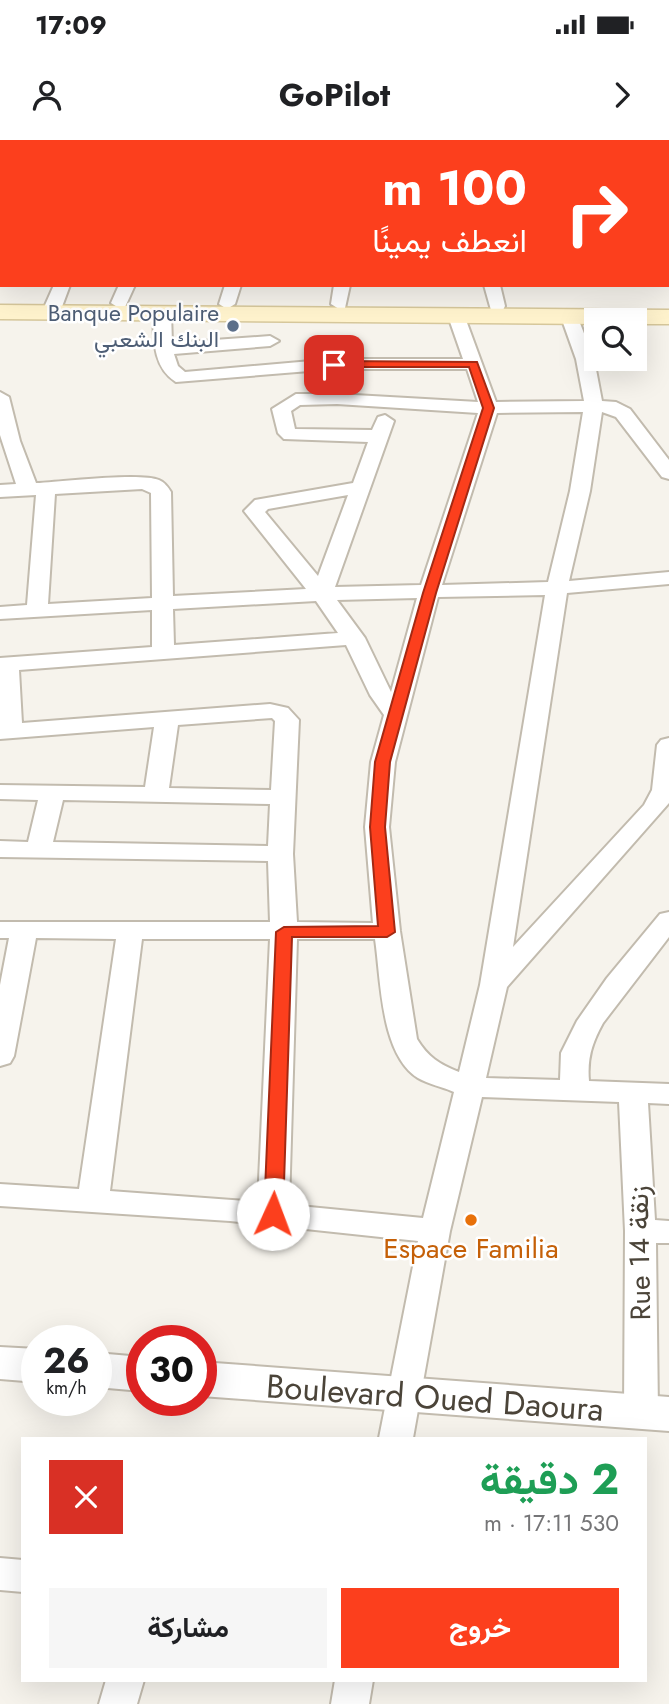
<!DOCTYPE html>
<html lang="ar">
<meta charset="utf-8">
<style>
:root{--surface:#fff;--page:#f6f6f6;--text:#202124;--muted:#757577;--accent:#fc3f1d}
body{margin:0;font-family:Jost,Vazirmatn,sans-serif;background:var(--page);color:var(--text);direction:rtl;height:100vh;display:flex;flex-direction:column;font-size:26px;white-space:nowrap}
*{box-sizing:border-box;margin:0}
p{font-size:23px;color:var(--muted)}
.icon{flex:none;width:38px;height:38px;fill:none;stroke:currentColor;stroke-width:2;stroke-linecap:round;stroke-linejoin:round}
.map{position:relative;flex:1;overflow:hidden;direction:ltr}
.drawer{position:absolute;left:21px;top:1297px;width:626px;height:245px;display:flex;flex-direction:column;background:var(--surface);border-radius:0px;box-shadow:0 7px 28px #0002;direction:rtl}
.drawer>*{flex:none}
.banner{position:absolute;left:0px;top:0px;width:670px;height:147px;box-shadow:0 7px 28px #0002;direction:rtl;background:#fc3f1d;color:#fff;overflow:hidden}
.tools{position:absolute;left:584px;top:168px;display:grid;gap:14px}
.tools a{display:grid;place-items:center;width:63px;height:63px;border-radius:0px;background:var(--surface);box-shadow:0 7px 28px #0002;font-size:35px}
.speed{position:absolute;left:21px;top:1185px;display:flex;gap:14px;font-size:35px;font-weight:700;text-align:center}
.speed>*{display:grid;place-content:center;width:91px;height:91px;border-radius:50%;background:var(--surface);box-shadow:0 7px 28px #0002;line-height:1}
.speed small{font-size:18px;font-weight:400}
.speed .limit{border:10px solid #d22;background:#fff;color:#111}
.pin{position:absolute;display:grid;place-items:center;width:60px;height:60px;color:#fff;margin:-30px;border-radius:14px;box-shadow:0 4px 10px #0006}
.me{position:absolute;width:77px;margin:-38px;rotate:2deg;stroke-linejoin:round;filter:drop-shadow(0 0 5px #0008)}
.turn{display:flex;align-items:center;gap:24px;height:147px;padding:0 28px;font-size:32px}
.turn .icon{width:91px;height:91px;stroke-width:2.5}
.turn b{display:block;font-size:49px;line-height:60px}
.round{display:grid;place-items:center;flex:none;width:74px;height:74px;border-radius:0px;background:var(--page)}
.overview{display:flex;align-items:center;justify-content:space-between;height:119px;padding:0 28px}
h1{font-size:42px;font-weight:700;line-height:52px;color:#1e9e55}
.action{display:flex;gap:14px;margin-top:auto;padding:14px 28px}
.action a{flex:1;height:80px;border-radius:0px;background:var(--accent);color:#fff;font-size:28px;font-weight:700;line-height:80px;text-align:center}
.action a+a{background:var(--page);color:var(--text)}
.status{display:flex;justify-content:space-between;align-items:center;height:49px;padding:0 35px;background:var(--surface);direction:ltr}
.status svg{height:19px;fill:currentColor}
header{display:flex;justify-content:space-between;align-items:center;height:91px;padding:0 28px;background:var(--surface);font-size:32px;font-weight:700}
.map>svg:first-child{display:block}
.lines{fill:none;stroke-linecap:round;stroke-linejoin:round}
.minor-casing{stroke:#c2bbae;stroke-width:4}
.tertiary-casing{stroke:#c2bbae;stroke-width:4}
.secondary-casing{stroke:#d6c79b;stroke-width:3}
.minor{fill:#fff;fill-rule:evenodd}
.tertiary{fill:#fff;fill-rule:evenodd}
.secondary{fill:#fff3cd;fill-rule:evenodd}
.route{fill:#fc3f1d;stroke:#a42913;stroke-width:2}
.service-dot{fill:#5c6f8a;stroke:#fff;stroke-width:2.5}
.food-dot{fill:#e8710a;stroke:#fff;stroke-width:2.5}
.labels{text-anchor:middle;stroke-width:5;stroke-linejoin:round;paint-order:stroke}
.far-service-label{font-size:23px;fill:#4e5e75;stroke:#fff;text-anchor:end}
.food-label{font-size:28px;fill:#c56008;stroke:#fff}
.street-label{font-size:28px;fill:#4b4439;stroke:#fff}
.near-street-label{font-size:33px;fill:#4b4439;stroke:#fff}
</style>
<div class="status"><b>17:09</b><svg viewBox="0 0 49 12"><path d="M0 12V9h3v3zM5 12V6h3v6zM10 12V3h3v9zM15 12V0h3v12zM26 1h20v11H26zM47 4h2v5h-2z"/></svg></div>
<header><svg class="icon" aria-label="forward" viewBox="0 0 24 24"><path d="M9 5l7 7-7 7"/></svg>GoPilot<svg class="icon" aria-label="person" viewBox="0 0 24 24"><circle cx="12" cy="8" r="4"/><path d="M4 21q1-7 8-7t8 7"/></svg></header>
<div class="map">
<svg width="669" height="1564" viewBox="0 0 669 1564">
<rect width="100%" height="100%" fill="#f6f3ec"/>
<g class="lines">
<g class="minor-casing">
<path id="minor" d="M 14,0 L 28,0 L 28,2 L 14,2 Z
M 101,0 L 115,0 L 115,2 L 101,2 Z
M 184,0 L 198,0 L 183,2 Z
M 273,0 L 287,0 L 287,2 L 273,2 Z
M 366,0 L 380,0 L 365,2 Z
M 489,0 L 549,0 L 550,2 L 490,2 Z
M 668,22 L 669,22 L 668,31 Z
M 0,23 L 2,23 L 2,31 L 0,31 Z
M 2,61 L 2,73 L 1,74 L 0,62 Z
M 0,101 L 2,101 L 2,111 L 0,111 Z
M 54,145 L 70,145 L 60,172 L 51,177 L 42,172 Z
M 119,145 L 135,145 L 125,167 L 119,168 L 111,163 Z
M 225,145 L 241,145 L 235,164 L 227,169 L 219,164 Z
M 334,145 L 350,145 L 345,168 L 339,169 L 331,164 Z
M 484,145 L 500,145 L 505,166 L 503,170 L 491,170 Z
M 162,168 L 171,173 L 172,203 L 270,196 L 279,201 L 270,206 L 174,214 L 178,226 L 185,232 L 334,219 L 463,219 L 448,176 L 457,171 L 463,172 L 496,262 L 584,261 L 576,219 L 561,177 L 570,172 L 576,173 L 594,219 L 602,261 L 616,262 L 630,269 L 669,320 L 669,339 L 662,337 L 616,277 L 602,272 L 590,351 L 569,441 L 669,432 L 669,444 L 567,453 L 513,807 L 644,665 L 652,650 L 657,605 L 661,600 L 669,598 L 669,663 L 507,847 L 486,938 L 560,940 L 561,913 L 577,881 L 607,838 L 660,774 L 669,772 L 669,797 L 603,883 C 592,903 587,918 589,941 L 669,944 L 669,964 L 648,963 L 655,1080 L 669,1081 L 669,1103 L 656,1103 L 658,1272 L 653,1282 L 641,1286 L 629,1282 L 624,1272 L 625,1091 L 619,962 L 482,957 L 450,1091 L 413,1298 L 379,1298 L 418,1101 L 230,1081 L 0,1066 L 0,1044 L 79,1049 L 116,799 L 36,798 L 14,916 L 10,923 L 0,926 L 0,845 L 9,798 L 0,798 L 0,782 L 270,782 L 268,721 L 0,717 L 0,701 L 28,702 L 38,660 L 0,659 L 0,645 L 145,647 L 154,587 L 0,599 L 0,518 L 152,507 L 152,470 L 0,479 L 0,467 L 27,465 L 36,355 L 0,357 L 0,345 L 16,344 L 0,295 L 0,252 L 9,257 L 20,301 L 36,343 C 61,342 140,332 159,340 C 164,342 168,347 171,352 L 173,456 L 306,449 L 244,371 L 255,360 L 353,343 L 368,302 L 284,299 L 278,293 L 272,269 L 296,254 L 337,254 L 478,262 L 467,229 L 334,229 L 176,242 C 152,227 154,198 153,173 ZM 337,264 L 478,273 L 421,445 L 335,447 L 394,281 L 385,275 L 378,277 L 372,290 L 295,289 L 291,271 L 300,265 ZM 583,272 L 570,351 L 548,442 L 442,445 L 497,273 ZM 142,349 L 151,353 L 152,458 L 48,464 L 55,354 ZM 348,355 L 318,436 L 265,372 L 268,369 ZM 545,455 L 480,845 L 459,932 C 439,924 428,917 417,899 L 400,791 L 389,687 L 395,622 L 438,457 ZM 417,458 L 391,552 L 365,498 L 337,460 ZM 316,461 L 338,493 L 174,505 L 173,469 ZM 346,505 L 370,555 L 384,575 L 371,622 L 365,687 L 373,783 L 297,782 L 293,714 L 299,580 L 288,568 L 270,564 L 22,583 L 19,530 ZM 272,578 L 275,581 L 271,650 L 169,648 L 178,585 ZM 63,660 L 270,664 L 268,706 L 53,702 ZM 142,799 L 270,799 L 258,1062 L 110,1051 ZM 297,799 L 375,799 C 381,839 380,914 418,938 C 428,944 443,947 454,952 L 423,1078 L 289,1065 Z
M 0,1418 L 23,1420 L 23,1452 L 0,1450 Z
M 106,1540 L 144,1540 L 137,1564 L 99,1564 Z
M 335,1540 L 373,1540 L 369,1564 L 331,1564 Z"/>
</g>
<g class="tertiary-casing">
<path id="tertiary" d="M 0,1207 L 37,1209 L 37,1242 L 0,1239 Z
M 96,1213 L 142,1217 L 142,1251 L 96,1247 Z
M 201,1222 L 669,1257 L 669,1291 L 201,1256 Z"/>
</g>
<g class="secondary-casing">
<path id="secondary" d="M 0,165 L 669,170 L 669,184 L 635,184 L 635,180 L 597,180 L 597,184 L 0,179 Z"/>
</g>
<use href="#minor" class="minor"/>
<use href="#tertiary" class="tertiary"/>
<use href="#secondary" class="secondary"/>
</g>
<path class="route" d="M 334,221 L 477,222 L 494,268 L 436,453 L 390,622 L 385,687 L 395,792 L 387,797 L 292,797 L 283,1074 L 280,1079 L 267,1079 L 264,1074 L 276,792 L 284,787 L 378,786 L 370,687 L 375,622 L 423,453 L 483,268 L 469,227 L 331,227 L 329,225 Z"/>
<circle class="service-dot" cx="233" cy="186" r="7"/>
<circle class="food-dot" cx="471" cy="1080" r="7"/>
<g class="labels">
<g class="far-service-label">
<text x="219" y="181">Banque Populaire<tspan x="219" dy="26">البنك الشعبي</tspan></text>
</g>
<g class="food-label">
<text x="471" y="1118">Espace Familia</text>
</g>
<g class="street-label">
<text transform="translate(639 1113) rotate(-91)" y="10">Rue 14 زنقة</text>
</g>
<g class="near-street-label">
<text transform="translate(435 1257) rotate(4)" y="12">Boulevard Oued Daoura</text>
</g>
</g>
</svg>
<div class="tools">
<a><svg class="icon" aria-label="search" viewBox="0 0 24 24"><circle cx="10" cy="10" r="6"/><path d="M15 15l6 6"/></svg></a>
</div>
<div class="speed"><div>26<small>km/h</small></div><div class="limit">30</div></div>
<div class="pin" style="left:334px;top:225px;background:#d93025"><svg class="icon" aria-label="arrive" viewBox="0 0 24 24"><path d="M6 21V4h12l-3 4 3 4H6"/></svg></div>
<svg class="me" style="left:273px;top:1074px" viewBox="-20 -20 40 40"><circle r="19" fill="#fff"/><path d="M0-13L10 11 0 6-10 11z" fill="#fc3f1d"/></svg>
<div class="banner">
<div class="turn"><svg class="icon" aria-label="right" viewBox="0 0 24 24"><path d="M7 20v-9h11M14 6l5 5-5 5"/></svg><div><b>100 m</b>انعطف يمينًا</div></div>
</div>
<section class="drawer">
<div class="overview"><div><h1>2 دقيقة</h1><p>530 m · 17:11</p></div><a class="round" style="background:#d93025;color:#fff"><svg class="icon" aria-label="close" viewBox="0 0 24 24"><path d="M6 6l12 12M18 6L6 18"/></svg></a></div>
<div class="action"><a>خروج</a><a>مشاركة</a></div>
</section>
</div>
